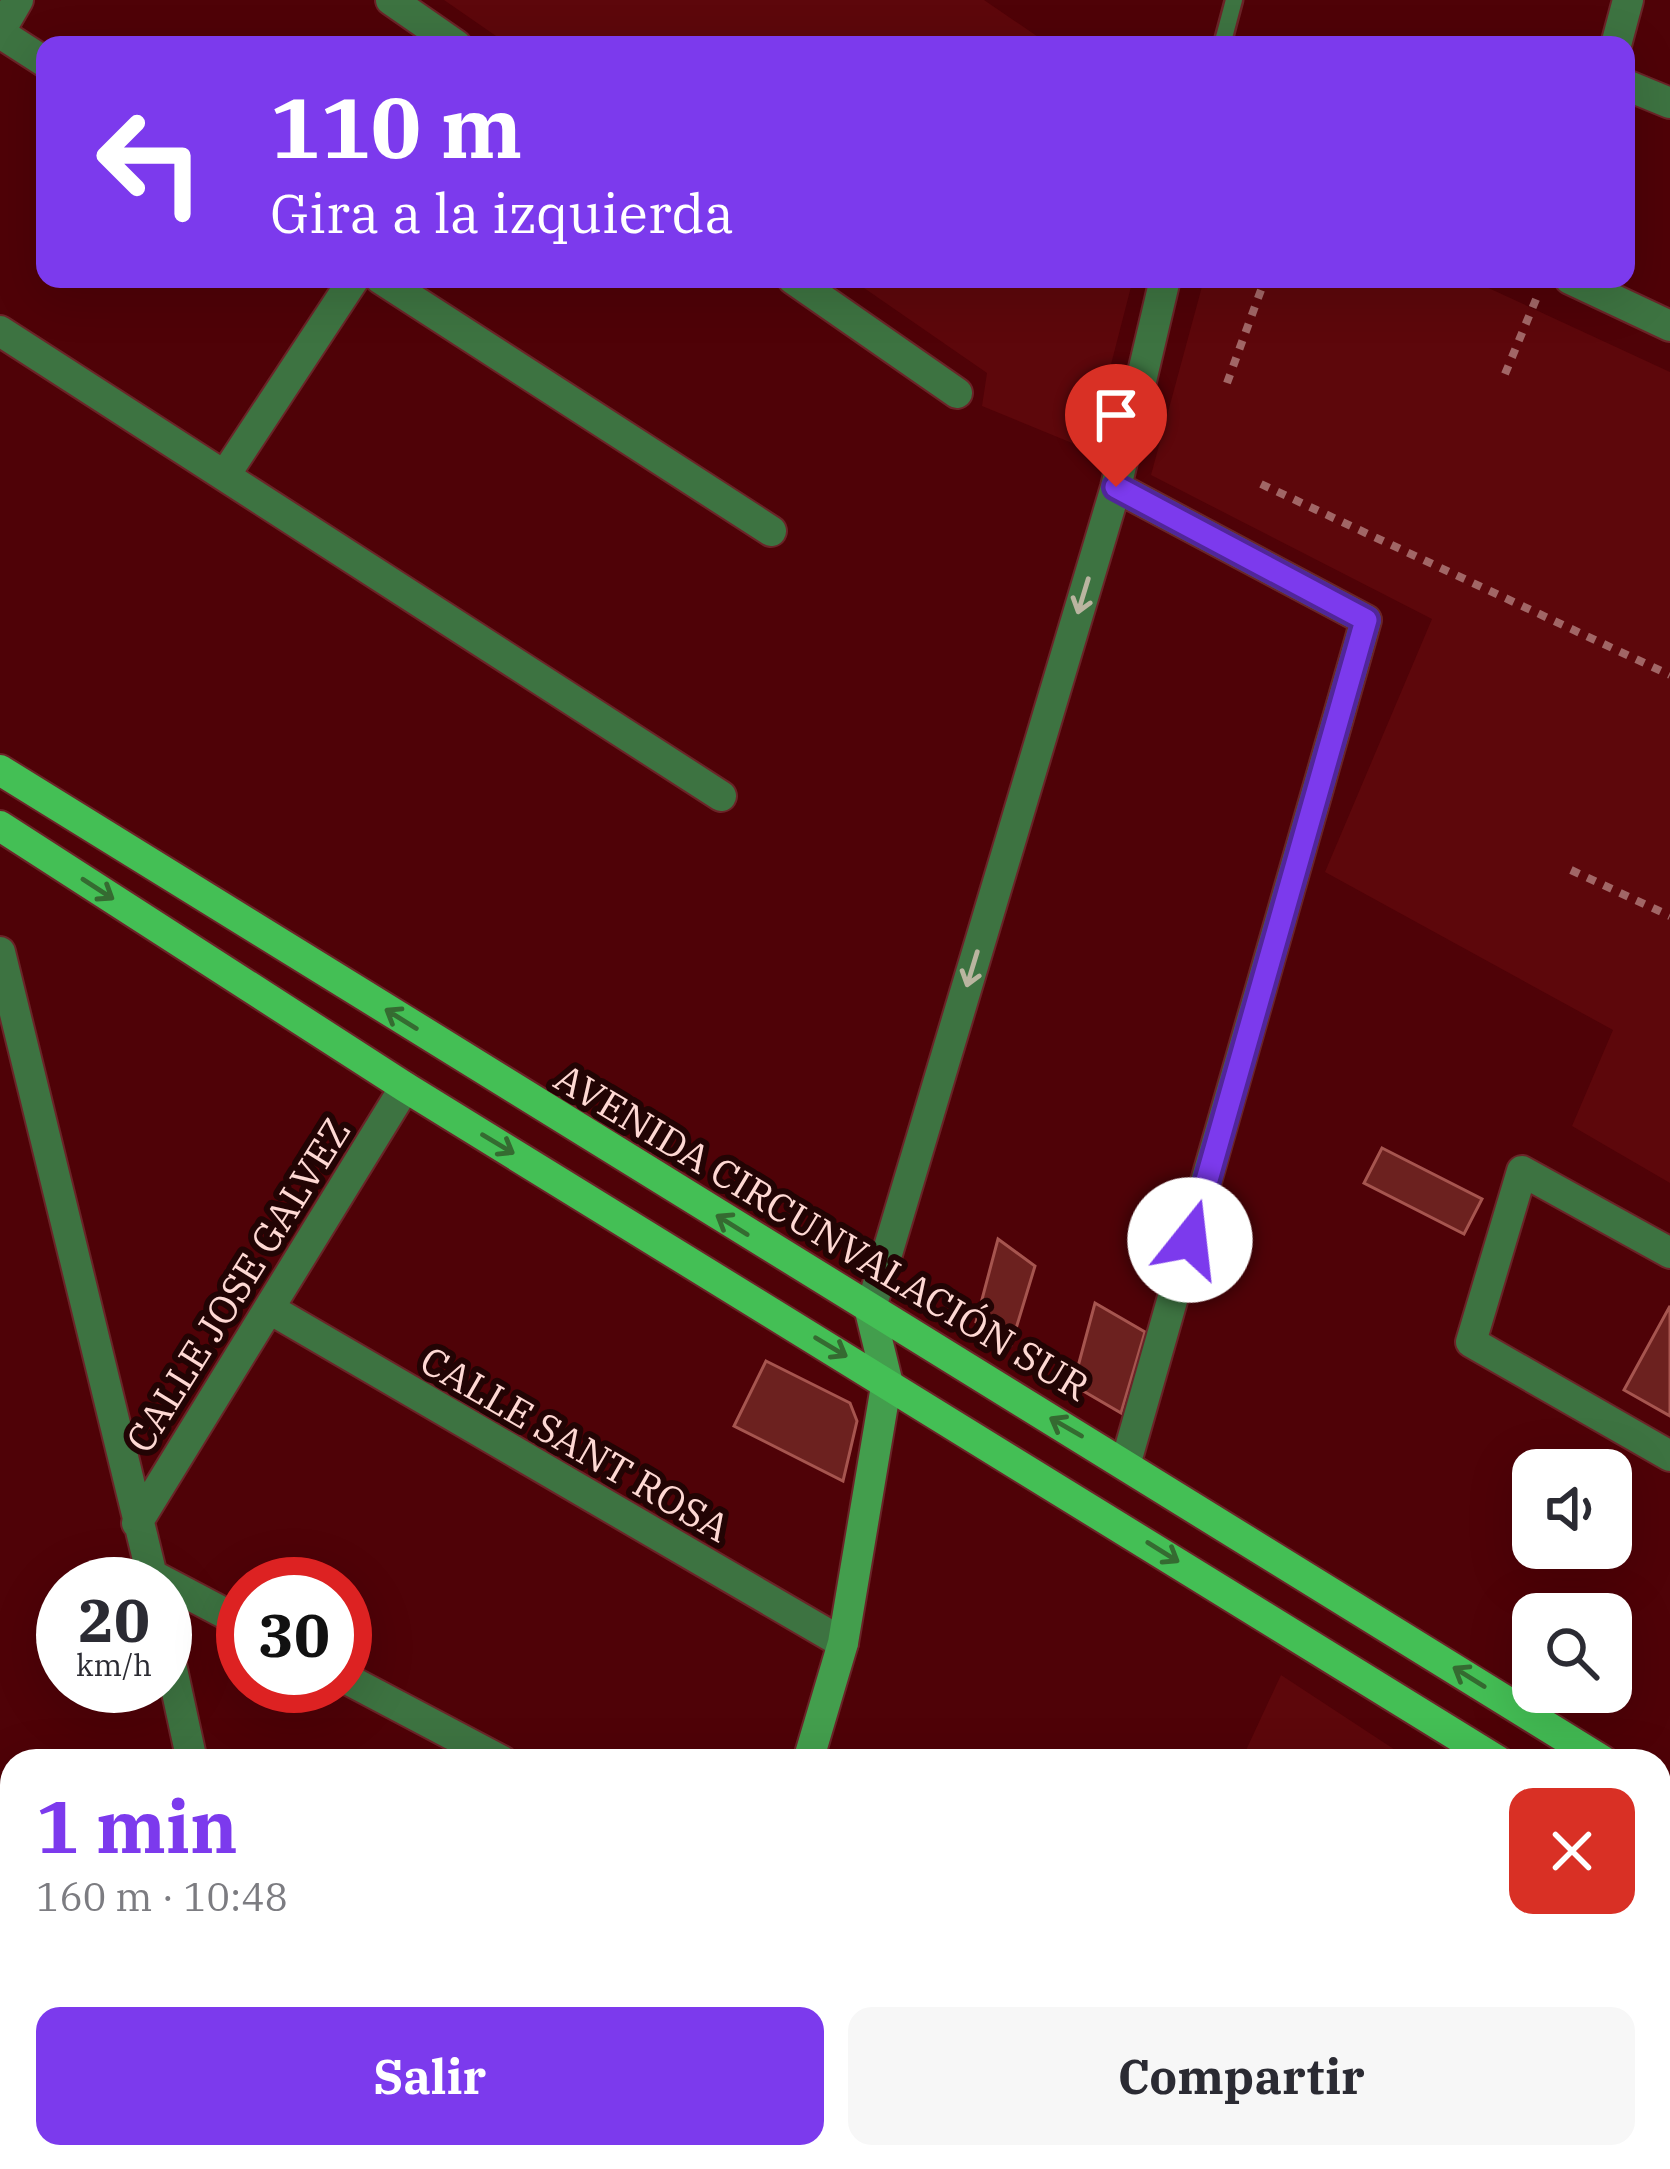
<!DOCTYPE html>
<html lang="es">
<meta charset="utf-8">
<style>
:root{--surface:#fff;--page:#f7f7f7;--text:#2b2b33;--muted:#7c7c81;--accent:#7c3aed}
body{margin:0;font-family:"IBM Plex Serif",serif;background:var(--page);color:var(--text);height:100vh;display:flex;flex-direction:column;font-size:45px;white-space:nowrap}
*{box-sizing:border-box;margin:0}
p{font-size:39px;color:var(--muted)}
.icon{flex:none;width:66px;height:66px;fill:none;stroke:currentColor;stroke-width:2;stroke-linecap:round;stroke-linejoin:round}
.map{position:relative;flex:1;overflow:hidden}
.details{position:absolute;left:0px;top:1749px;width:1671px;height:420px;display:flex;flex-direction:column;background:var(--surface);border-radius:36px 36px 0 0;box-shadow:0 12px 48px #0002}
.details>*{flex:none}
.banner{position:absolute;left:36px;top:36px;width:1599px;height:252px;border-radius:24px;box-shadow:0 12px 48px #0002;background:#7c3aed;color:#fff;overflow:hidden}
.buttons{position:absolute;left:1512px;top:1449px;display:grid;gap:24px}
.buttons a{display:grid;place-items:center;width:120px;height:120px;border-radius:24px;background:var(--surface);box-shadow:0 12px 48px #0002;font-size:60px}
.speed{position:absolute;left:36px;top:1557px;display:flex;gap:24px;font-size:60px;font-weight:700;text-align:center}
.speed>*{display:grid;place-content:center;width:156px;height:156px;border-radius:50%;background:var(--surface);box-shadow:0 12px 48px #0002;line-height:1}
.speed small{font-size:30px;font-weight:400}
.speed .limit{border:18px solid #d22;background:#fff;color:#111}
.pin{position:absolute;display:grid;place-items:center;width:102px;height:102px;color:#fff;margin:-123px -51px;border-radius:50% 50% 50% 0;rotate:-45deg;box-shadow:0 0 12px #0007}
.pin .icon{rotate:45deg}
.me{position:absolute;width:132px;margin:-66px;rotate:16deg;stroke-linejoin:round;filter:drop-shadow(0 0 9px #0008)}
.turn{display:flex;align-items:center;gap:42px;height:252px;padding:0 36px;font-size:54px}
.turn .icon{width:156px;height:156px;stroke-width:2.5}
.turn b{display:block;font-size:84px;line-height:102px}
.round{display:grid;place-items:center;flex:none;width:126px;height:126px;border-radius:24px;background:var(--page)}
.overview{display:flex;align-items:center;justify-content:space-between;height:204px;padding:0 36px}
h1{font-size:72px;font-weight:700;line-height:90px;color:var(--accent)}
.action{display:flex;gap:24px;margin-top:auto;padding:24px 36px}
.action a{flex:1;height:138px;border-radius:24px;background:var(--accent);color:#fff;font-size:48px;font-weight:700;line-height:138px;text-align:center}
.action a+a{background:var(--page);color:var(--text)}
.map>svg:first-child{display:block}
.built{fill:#5d070b}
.building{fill:#6c211f;stroke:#a6554f;stroke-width:3}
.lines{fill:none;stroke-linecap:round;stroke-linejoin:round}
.lane-casing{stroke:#6b2428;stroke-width:21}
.street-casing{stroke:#6b2428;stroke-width:34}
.secondary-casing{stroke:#6b2428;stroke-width:34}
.primary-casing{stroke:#6b2428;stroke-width:34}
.path{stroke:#a16666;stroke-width:8;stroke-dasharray:9 9;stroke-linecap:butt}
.lane{stroke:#3d7341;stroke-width:16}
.street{stroke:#3d7341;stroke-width:30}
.secondary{stroke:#439e4d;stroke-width:30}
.primary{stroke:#44bf55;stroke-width:30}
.oneway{stroke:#bab5a0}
.oneway2{stroke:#356b31}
.route-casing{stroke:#51269a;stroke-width:30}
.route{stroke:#7c3aed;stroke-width:21}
.labels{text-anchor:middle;stroke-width:12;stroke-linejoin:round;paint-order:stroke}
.street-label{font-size:39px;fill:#fed8d3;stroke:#220404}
</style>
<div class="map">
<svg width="1670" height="2169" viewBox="0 0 1670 2169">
<rect width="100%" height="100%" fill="#4f0207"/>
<path class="built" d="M 444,0 L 984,0 L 1050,45 L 509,45 Z
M 851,279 L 1133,279 L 1089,450 L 982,406 L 987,373 Z
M 1204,279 L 1469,279 L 1670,372 L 1670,1183 L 1572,1126 L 1613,1030 L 1325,872 L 1432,619 L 1151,475 Z
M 1281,1675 L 1412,1761 L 1241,1761 Z
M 0,1924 L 12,1929 L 12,2029 L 0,2024 Z
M 1057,2157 L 1442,2157 L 1436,2169 L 1052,2169 Z"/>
<path class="building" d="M 1382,1148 L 1482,1199 L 1464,1234 L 1364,1183 Z
M 998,1239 L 1035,1266 L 1011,1345 L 976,1322 Z
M 1095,1303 L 1145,1332 L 1121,1413 L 1073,1385 Z
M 1670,1306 L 1670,1416 L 1624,1390 Z
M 766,1361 L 850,1403 L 857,1421 L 843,1481 L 734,1426 Z
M 134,2157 L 166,2157 L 161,2169 L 129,2169 Z
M 221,2157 L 250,2157 L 253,2169 L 220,2169 Z"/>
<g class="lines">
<g class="lane-casing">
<path id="lane" d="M 1222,45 L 1234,0
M 1473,2169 L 1478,2157"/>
</g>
<g class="street-casing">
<path id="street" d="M 391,0 L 456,45
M 0,31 L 18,0
M 0,33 L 45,62
M 1616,45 L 1628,0
M 1626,85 L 1670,103
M 381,279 L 771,531
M 793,279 L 957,393
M 1570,279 L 1670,326
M 0,331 L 721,796
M 225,475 L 354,279
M 1116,487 L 1366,620 L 1126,1462
M 0,952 L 154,1584
M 1670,1253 L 1522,1171 L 1471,1342 L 1670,1456
M 270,1309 L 843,1643
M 870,1311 L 1116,487 L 1165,279
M 137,1523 L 405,1087
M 152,1575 L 243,1623
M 165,1637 L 192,1761
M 345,1678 L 502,1761
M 0,1906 L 12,1911
M 274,2157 L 277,2169
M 652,2157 L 675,2169"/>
</g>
<g class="secondary-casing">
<path id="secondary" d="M 808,1761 L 843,1643 L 887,1380 L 870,1311
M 724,2169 L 726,2157"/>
</g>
<g class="primary-casing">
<path id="primary" d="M 0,770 L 1603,1761
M 0,826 L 405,1087 L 1498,1761
M 1659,1796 L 1670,1803
M 1659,1862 L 1670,1869"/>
</g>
<path class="path" d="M 1505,374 L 1539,292
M 1227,383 L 1265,279
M 1261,484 L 1670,675
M 1571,870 L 1670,916"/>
<use href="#lane" class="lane"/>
<use href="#street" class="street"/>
<use href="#secondary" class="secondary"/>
<use href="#primary" class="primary"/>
</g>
<defs><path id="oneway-shaft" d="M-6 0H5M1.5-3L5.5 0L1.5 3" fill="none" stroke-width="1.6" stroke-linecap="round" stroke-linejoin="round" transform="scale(3)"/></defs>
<g class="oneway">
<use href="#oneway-shaft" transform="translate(1083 596) rotate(107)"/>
<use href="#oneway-shaft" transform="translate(972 969) rotate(107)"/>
</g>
<g class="oneway2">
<use href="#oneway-shaft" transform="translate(98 889) rotate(33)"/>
<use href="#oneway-shaft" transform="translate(401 1019) rotate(-148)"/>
<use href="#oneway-shaft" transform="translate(498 1144) rotate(31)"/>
<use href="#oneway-shaft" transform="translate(732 1225) rotate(-148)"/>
<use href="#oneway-shaft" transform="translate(831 1347) rotate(31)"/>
<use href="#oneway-shaft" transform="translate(1066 1427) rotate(-150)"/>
<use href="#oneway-shaft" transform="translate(1163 1552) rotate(32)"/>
<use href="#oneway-shaft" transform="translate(1469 1677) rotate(-148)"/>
</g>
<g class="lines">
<g class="route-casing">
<path id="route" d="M 1116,487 L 1366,620 L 1190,1240"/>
</g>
<use href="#route" class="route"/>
</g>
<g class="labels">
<g class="street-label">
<text transform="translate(822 1232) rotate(31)" y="14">AVENIDA CIRCUNVALACIÓN SUR</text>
<text transform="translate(238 1285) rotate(-58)" y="14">CALLE JOSE GALVEZ</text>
<text transform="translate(575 1444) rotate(30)" y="14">CALLE SANT ROSA</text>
</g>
</g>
</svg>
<div class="buttons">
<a><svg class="icon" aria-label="sound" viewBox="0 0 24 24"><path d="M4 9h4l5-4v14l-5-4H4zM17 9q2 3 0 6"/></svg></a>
<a><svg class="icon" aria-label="search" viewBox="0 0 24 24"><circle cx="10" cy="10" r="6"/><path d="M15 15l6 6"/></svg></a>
</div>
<div class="speed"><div>20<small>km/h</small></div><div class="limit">30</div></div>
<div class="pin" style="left:1116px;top:487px;background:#d93025"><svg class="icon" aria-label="arrive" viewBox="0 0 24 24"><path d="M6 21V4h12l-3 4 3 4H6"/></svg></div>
<svg class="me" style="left:1190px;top:1240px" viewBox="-20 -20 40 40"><circle r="19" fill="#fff"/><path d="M0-13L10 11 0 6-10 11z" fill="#7c3aed"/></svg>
<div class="banner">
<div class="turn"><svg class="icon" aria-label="left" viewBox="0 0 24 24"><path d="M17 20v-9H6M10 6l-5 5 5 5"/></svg><div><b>110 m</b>Gira a la izquierda</div></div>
</div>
<section class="details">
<div class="overview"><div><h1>1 min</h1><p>160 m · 10:48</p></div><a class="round" style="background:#d93025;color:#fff"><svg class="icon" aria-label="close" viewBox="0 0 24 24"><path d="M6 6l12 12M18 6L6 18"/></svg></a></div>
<div class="action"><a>Salir</a><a>Compartir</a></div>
</section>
</div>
